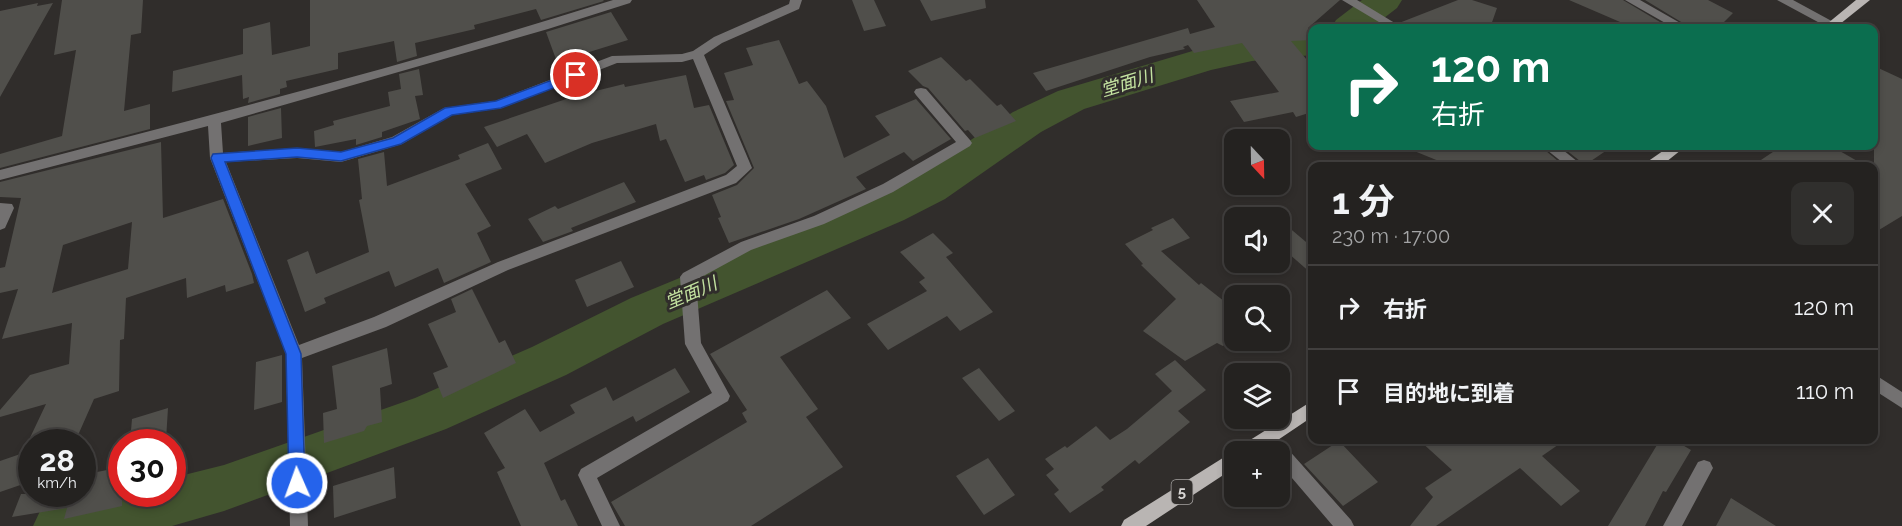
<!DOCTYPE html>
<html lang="ja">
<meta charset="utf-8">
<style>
:root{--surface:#242220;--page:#302f2d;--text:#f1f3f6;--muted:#a3a4a5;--line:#413f3e}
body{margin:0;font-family:Raleway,"Noto Sans JP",sans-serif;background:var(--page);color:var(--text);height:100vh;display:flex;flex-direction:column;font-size:22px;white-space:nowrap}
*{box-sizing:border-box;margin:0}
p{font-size:20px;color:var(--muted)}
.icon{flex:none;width:33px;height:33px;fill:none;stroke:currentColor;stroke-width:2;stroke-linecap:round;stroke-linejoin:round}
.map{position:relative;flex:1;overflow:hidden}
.sheet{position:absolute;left:1308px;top:162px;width:570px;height:282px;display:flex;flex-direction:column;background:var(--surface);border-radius:12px;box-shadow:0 3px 9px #0003,0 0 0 2px var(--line)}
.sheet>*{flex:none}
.hud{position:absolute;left:1308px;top:24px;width:570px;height:126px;border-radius:12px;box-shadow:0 3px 9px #0003,0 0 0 2px var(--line);background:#0b6e4f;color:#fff;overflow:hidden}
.needle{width:39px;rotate:158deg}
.controls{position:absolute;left:1224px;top:129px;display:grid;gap:12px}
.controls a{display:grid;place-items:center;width:66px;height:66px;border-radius:12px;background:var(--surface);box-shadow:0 3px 9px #0003,0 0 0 2px var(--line);font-size:30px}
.speed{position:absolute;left:18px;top:429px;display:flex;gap:12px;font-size:30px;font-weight:700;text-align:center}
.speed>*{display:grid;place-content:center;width:78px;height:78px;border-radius:50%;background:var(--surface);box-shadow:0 3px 9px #0003,0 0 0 2px var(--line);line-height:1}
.speed small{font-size:15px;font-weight:400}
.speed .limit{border:9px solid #d22;background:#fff;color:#111}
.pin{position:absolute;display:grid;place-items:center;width:51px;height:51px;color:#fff;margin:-26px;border:3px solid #fff;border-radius:50%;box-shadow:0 2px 6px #0007}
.me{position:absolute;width:66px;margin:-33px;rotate:358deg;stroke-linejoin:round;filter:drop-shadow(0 0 4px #0008)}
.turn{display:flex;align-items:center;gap:21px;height:126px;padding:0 24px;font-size:27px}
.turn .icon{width:78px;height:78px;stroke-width:2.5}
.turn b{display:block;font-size:42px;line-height:51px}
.round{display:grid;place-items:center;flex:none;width:63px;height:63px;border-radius:12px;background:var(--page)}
.headline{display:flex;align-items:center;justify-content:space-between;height:102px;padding:0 24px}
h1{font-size:36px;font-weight:700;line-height:45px}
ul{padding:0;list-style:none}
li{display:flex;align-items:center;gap:18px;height:84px;padding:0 24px;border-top:2px solid var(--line)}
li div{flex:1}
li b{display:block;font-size:22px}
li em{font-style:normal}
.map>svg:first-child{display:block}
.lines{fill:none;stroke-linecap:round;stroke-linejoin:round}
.river{fill:#43542f;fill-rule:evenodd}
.building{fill:#504f4b;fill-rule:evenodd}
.minor{fill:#737171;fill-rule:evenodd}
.major{fill:#b9b5b3;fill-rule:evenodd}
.route{fill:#2563eb;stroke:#184099;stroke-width:1.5}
.labels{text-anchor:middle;stroke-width:6;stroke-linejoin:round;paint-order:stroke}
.shield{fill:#302d2b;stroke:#a6a4a2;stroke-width:1.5}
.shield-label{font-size:15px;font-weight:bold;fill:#d9d7d5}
.water-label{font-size:18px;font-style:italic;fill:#c3e2a0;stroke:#302d2b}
</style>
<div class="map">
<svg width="1902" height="526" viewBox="0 0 1902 526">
<rect width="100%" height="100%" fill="#302d2b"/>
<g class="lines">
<path class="river" d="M 1362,0 L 1402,0 L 1397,8 L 1371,28 L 1331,28 L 1336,20 Z
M 1312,31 L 1312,55 L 1252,61 L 1211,70 L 1084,109 L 1041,132 L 945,199 L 904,220 L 663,324 L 566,375 L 446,429 L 224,511 L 172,526 L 33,526 L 41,509 L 59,501 L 122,492 L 122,494 L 172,494 L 172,478 L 224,465 L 415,398 L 532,347 L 631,298 L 874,198 L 915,177 L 1013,112 L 1058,91 L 1206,47 L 1252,37 Z"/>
</g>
<path class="building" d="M 62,0 L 143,0 L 141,33 L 131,35 L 124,111 L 150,104 L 150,129 L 0,168 L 0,154 L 62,136 L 76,50 L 54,55 Z
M 310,0 L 603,0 L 604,1 L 541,20 L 536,9 L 474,25 L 475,29 L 415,43 L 417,56 L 397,62 L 394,41 L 338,53 L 338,69 L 286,81 L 287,87 L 280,89 L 280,94 L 248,103 L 249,97 L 243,99 L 242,75 L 172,92 L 173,71 L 243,54 L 243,29 L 270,22 L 272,55 L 310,46 Z
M 852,0 L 874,0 L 886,26 L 864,31 Z
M 920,0 L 985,0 L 986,8 L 931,21 Z
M 1197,0 L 1340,0 L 1308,28 L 1312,40 L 1291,41 L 1312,66 L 1312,112 L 1296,117 L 1293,112 L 1244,122 L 1230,101 L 1279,92 L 1242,43 L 1194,53 L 1188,45 L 1183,47 L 1185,49 L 1150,57 L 1046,91 L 1033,73 L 1188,28 L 1190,34 L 1215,27 Z
M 1458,0 L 1472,0 L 1497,8 L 1490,28 L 1405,28 L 1399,23 Z
M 1569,0 L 1623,0 L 1670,28 L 1634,28 Z
M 1645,0 L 1708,0 L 1733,13 L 1718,28 L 1691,28 Z
M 38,3 L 37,6 L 53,3 L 0,97 L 0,11 Z
M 611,12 L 628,40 L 557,62 L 546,32 Z
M 779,40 L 799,84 L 807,81 L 826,106 L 844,158 L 890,135 L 875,116 L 916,99 L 951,139 L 913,161 L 904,152 L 856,177 L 866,189 L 799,219 L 729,243 L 718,218 L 721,217 L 712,195 L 737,185 L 754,168 L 726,101 L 734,100 L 724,73 L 753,65 L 746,48 Z
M 941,57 L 966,81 L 970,79 L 997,106 L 1001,104 L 1016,121 L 975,138 L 968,130 L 965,131 L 928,88 L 923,86 L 908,71 Z
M 1874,66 L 1902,79 L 1902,216 L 1874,233 Z
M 419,69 L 423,95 L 415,96 L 420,119 L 382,132 L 382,137 L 356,145 L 356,139 L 315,147 L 314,131 L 334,125 L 333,121 L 390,106 L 388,92 L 401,89 L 399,74 Z
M 686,75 L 694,108 L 709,105 L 734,165 L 725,173 L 706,180 L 704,175 L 685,182 L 666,139 L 660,141 L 656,124 L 592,143 L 545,163 L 527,134 L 497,147 L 484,127 L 575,96 L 624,84 L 625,87 Z
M 281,108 L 282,138 L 248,146 L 248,117 Z
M 161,142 L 163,218 L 223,199 L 252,274 L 254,283 L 226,292 L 225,285 L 187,298 L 186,278 L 126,298 L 124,339 L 120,340 L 119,391 L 94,399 L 75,442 L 28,442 L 46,404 L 0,417 L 0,410 L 30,375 L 69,364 L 72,323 L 2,339 L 18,289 L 0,293 L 0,268 L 5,267 L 21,198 L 0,197 L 0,182 ZM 132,222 L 128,269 L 52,293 L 63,245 Z
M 488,143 L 502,169 L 465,184 L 491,226 L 477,233 L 491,262 L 444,283 L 438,268 L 395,287 L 389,271 L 324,298 L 326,303 L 305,312 L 287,260 L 308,251 L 316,274 L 369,252 L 359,200 L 362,199 L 358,159 L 384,152 L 387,186 L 460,159 L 458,155 Z
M 1402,146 L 1540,146 L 1564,166 L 1451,166 Z
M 1561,146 L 1613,146 L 1585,165 Z
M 1782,146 L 1831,146 L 1866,166 L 1752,166 Z
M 624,182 L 636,202 L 571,228 L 573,231 L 543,242 L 528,219 L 555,206 L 558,209 Z
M 1173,218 L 1190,238 L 1161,251 L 1199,285 L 1201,283 L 1234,309 L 1234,336 L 1223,346 L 1217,343 L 1185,361 L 1143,331 L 1176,299 L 1141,265 L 1143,264 L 1125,244 L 1153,230 L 1151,228 Z
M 1280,220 L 1312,247 L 1312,274 L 1280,246 Z
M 933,233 L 953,253 L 946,257 L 993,312 L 960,331 L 947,316 L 888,350 L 867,324 L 927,291 L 919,282 L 925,278 L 900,252 Z
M 621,261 L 634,287 L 587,307 L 575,280 Z
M 472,289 L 499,343 L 505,340 L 516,363 L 443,398 L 433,373 L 448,367 L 428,324 L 456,312 L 451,299 Z
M 827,290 L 851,318 L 780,357 L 818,409 L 806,417 L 843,467 L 751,526 L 625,526 L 611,502 L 747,422 L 742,413 L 747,410 L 710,354 Z
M 387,348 L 392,384 L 380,388 L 382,422 L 367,426 L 364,431 L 324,443 L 323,413 L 337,409 L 332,366 Z
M 282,355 L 282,402 L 254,410 L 256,362 Z
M 1175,360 L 1206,390 L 1178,411 L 1190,422 L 1139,464 L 1135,460 L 1101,487 L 1104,490 L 1070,513 L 1054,494 L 1059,490 L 1046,475 L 1054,469 L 1045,459 L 1065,446 L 1067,448 L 1096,426 L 1110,440 L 1127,429 L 1172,391 L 1155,374 Z
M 675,368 L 690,392 L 636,422 L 633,416 L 544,463 L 561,501 L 565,499 L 578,526 L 521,526 L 497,472 L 505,468 L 484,433 L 525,409 L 540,432 L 575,413 L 570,405 L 606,387 L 613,401 Z
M 979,368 L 1015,411 L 999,421 L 962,378 Z
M 168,408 L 166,440 L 158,442 L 130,442 L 132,419 Z
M 1419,440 L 1565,440 L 1542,456 L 1580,491 L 1561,506 L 1520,468 L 1436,526 L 1410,526 L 1433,497 L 1425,488 L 1452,470 Z
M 1660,440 L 1674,440 L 1691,450 L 1666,492 L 1663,491 L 1645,526 L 1608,526 Z
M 1339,441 L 1378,482 L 1343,506 L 1304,464 Z
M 32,450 L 32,481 L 0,492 L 0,461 Z
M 988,458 L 1015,495 L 984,515 L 956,476 Z
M 122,467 L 122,506 L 64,519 L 67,508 L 12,517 L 21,494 L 82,494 L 82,475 Z
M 394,467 L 396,498 L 334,518 L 333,486 Z
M 1731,498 L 1776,526 L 1716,526 Z"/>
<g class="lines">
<path class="minor" d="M 613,0 L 632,0 L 630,3 L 548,29 L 221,123 L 223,153 L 297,148 L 341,152 L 392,137 L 444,108 L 495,101 L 612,56 L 682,54 L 693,51 L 714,37 L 789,4 L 790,0 L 802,0 L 799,9 L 722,43 L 704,55 L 752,168 L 736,183 L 508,270 L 386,327 L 302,358 L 308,526 L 290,526 L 286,354 L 210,158 L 208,126 L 0,180 L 0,170 C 205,117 411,64 613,0 ZM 693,59 L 737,166 L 726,175 L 498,262 L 374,317 L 299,345 L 226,162 L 297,158 L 341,162 L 402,144 L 452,115 L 502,108 L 617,63 L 682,62 Z
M 1342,0 L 1357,0 L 1403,28 L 1389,28 Z
M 1625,0 L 1640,0 L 1689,28 L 1674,28 Z
M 1777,0 L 1793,0 L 1839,25 L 1835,28 L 1829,28 Z
M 921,88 L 926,89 L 970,140 L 972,143 L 970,146 L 893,192 L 824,224 L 751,250 L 696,280 L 701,343 L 730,396 L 728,401 L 597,478 L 620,526 L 602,526 L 578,475 L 581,469 L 712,393 L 685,344 L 680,277 L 683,273 L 741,242 L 814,216 L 883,184 L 956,142 L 916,95 L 914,92 L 916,89 Z
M 1542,146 L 1558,146 L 1583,166 L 1567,166 Z
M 0,203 L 12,204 L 14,208 L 5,228 L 0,230 Z
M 1874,374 L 1902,392 L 1902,408 L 1874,390 Z
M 1280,444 L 1286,447 L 1351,520 L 1354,526 L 1333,526 L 1280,464 L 1280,452 L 1272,452 L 1274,447 Z
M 1704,460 L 1710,462 L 1713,468 L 1682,526 L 1663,526 L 1698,462 Z"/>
<path class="major" d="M 1856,0 L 1870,0 L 1835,28 L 1822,28 Z
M 1670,146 L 1686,146 L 1661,166 L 1645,166 L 1647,162 Z
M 1312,401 L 1312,417 L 1260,452 L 1237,452 L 1239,447 Z
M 1234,451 L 1234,468 L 1146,526 L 1121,526 L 1124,520 Z"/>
</g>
<path class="route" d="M 576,71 L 582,75 L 580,78 L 501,108 L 452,115 L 401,144 L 341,161 L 297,157 L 225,162 L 301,354 L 305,483 L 302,488 L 297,490 L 291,488 L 289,483 L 286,354 L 211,158 L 213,154 L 297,148 L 341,152 L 393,138 L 445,108 L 496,101 Z"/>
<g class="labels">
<rect class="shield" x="1171.5" y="480" width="21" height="24" rx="4.5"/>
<g class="shield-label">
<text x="1182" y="497">5</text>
</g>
<g class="water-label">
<text transform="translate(1127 83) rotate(-17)" y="6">堂面川</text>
<text transform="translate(691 293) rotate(-23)" y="6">堂面川</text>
</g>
</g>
</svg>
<div class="controls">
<a><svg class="needle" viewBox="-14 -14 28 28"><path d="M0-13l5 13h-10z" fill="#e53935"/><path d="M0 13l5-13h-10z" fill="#a3a4a5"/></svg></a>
<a><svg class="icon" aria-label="sound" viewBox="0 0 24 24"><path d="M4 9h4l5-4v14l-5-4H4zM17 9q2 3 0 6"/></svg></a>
<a><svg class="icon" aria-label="search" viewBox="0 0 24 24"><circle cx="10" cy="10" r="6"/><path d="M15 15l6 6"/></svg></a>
<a><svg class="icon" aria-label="layers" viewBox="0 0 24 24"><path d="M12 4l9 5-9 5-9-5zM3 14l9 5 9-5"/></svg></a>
<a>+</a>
</div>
<div class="speed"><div>28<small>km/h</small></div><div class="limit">30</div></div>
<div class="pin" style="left:576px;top:75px;background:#d93025"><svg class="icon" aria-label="arrive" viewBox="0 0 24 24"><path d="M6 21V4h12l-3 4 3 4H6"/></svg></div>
<svg class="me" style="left:297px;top:483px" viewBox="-20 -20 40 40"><circle r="17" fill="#2563eb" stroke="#fff" stroke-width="3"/><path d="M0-11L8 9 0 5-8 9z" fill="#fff"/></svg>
<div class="hud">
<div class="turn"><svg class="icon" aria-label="right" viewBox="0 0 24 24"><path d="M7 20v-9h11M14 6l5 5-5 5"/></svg><div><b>120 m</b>右折</div></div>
</div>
<section class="sheet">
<div class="headline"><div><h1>1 分</h1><p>230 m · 17:00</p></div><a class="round"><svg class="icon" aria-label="close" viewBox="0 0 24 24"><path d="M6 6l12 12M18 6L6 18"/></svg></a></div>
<ul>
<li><svg class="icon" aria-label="right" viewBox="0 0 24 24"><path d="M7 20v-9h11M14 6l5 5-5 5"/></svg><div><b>右折</b></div><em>120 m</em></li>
<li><svg class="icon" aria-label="arrive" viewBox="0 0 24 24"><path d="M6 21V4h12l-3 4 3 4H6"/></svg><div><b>目的地に到着</b></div><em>110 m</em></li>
</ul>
</section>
</div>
